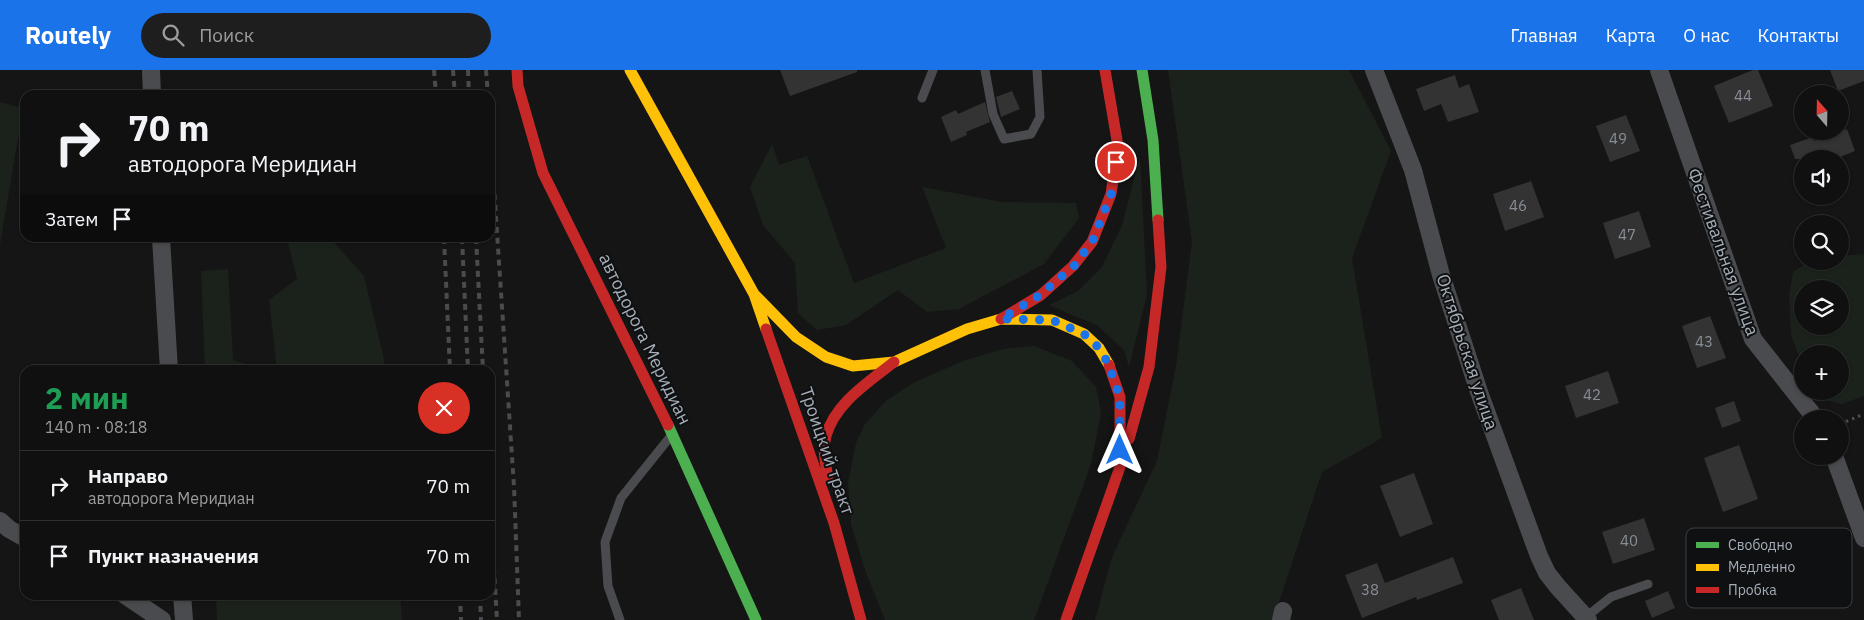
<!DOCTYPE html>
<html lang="ru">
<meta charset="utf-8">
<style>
:root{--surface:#101010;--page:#1e1e1e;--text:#f1f3f6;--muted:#9c9d9f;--line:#303030;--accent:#1a73e8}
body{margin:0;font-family:"IBM Plex Sans",sans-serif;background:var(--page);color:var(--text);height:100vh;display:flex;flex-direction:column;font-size:19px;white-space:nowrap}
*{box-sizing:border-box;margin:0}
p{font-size:16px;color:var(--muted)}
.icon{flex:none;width:28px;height:28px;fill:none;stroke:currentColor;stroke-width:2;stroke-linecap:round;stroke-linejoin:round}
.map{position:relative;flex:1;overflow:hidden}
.panel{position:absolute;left:20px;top:295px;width:475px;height:235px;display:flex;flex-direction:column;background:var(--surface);border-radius:15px;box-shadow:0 1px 4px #0004,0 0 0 1px var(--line)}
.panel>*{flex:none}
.guide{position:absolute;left:20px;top:20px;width:475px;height:152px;border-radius:15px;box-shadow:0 1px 4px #0004,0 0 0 1px var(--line);background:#101010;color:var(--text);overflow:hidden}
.needle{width:32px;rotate:340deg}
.controls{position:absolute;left:1794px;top:15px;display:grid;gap:10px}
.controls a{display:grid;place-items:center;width:55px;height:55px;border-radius:50%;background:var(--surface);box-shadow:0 1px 4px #0004,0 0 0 1px var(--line);font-size:25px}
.pin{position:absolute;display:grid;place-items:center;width:42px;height:42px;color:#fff;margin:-21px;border:2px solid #fff;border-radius:50%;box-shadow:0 1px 5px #0007}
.me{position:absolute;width:55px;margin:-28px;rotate:0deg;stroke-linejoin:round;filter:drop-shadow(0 0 4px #0008)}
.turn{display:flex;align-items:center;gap:18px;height:105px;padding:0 25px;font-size:22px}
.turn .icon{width:65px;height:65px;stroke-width:2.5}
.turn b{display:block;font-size:35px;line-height:42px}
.then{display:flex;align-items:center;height:48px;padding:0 25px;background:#0003;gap:10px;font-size:19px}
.round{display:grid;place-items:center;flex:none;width:52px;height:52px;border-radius:26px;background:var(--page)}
.overview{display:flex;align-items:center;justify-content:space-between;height:85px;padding:0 25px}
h1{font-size:30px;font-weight:700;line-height:38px;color:#1e9e55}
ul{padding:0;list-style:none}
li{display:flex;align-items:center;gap:15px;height:70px;padding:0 25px;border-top:1px solid var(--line)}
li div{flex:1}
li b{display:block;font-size:19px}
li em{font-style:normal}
header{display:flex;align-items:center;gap:30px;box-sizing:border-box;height:70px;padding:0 25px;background:var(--accent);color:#fff}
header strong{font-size:24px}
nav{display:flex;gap:28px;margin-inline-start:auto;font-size:18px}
.search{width:350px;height:45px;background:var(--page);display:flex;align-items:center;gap:12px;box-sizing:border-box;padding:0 18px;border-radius:28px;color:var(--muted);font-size:19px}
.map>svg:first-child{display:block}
.green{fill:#1b221b;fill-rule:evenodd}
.building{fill:#333334}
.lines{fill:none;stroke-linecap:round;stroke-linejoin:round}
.path{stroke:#4b4d50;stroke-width:3;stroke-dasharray:2.5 4;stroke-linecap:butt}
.lane{stroke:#494b4e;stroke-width:9}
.street{stroke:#494b4e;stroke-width:18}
.fast{stroke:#4caf50;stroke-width:11}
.slow{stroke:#ffc107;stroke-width:11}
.jam{stroke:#c62828;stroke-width:11}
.rail{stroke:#494b4e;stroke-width:4;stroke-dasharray:6 5;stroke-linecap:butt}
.route{stroke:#1a73e8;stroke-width:9;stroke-dasharray:0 16.2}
.labels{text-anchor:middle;stroke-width:4;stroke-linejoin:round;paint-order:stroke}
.number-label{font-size:15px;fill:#888e96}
.street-label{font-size:18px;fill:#a5adb7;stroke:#0f1011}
.key{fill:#0f1011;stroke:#3c3f43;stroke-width:1}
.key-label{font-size:14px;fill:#a5adb7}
</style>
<header>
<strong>Routely</strong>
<div class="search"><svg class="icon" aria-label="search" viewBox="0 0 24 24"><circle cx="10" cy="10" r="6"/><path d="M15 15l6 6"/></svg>Поиск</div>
<nav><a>Главная</a><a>Карта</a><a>О нас</a><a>Контакты</a></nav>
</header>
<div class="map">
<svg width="1864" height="550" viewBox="0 0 1864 550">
<rect width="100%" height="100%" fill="#151515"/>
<path class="green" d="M 1168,0 L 1349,0 L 1391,81 L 1352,188 L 1382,368 L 1322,402 L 1273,550 L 1095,550 L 1112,487 L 1157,391 L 1176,296 L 1192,172 Z
M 0,32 L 23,38 L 0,175 Z
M 772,74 L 779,95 L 807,86 L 854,213 L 946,178 L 922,117 L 1002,132 L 1076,133 L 1079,148 L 1044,194 L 959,239 L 927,242 L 898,220 L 846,255 L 817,260 L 798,243 L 795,193 L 763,155 L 750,117 Z
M 1140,86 L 1147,225 L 1129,297 L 1124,280 L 1098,256 L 1049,235 L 1078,221 L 1102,197 L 1122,155 Z
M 287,168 L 330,168 L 364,206 L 383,285 L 385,300 L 277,300 L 269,230 L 297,209 Z
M 1864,184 L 1864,326 L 1842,334 L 1814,327 L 1812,321 L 1840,321 L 1840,284 L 1802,284 L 1802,296 L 1791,264 L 1789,226 L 1793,202 L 1810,191 L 1840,191 L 1840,186 ZM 1802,219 L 1840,219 L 1840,256 L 1802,256 Z
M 228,199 L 233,290 L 265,300 L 205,300 L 201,201 Z
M 1034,276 L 1072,291 L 1096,317 L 1101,343 L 1091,394 L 1034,550 L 885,550 L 865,500 L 851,454 L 848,413 L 856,373 L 865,354 L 887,330 L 913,313 L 963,291 L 1003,279 Z
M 216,525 L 400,525 L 402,550 L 217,550 Z"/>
<path class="building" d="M 780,0 L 857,0 L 857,2 L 790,26 Z
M 1753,0 L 1758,0 L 1773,36 L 1729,53 L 1714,16 Z
M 1830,0 L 1864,0 L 1864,11 L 1838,21 Z
M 1455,5 L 1459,18 L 1469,14 L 1479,42 L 1448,52 L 1441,34 L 1424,41 L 1416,19 Z
M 1012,21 L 1020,39 L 1001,47 L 996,27 Z
M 985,32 L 990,52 L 966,62 L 967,65 L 951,72 L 941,47 L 956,40 L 958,44 Z
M 1626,45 L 1640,81 L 1610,92 L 1596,56 Z
M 1847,59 L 1855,81 L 1835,89 L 1795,89 L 1790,75 L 1813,67 L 1814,71 Z
M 1531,111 L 1544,147 L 1505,161 L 1493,124 Z
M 1639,141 L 1651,177 L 1615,189 L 1603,153 Z
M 1710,246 L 1726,288 L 1697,298 L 1682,256 Z
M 1608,301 L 1619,333 L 1576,348 L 1565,316 Z
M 1734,331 L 1741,351 L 1722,358 L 1715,338 Z
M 1739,375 L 1758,429 L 1723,442 L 1704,388 Z
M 1414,403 L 1433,454 L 1400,467 L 1380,416 Z
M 1644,448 L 1655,480 L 1613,494 L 1602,462 Z
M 1453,487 L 1463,513 L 1417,530 L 1416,527 L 1362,548 L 1345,505 L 1377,493 L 1385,513 Z
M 1521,518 L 1534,550 L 1499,550 L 1491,530 Z
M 1668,521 L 1675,538 L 1652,548 L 1645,531 Z"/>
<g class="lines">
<path class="path" d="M 1840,354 L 1864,344"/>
<path class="lane" d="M 985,0 L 993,44 L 1004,69 L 1031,64 L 1040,47 L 1037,0
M 922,28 L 933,0
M 1586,547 L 1611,527 L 1648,514
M 620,550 L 608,516 L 605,472 L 621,428 L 670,367"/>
<path class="street" d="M 151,0 L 152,25
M 1374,0 L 1413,100 L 1441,205 L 1479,322 L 1539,486 L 1547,503 L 1558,517 L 1588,550
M 1659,0 L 1753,269 L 1816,349
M 161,168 L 169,300
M 1834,386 L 1864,468
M 0,451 L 9,459 L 25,468
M 125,525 L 162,550
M 182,525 L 184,550
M 1281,550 L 1283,541"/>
<path class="fast" d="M 1142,0 L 1153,70 L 1158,150
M 668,355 L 756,550"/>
<path class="slow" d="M 630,0 L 754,224 L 766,259
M 754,224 L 796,267 L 826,287 L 853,296 L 894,292 L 967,259 L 1001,249 L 1052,250 L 1084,264 L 1099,278 L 1109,295"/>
<path class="jam" d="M 517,0 L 518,16 L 543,103 L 668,355
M 1001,249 L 1041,225 L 1073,196 L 1092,172 L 1111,124 L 1118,76 L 1105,0
M 766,259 L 834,453 L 861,550
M 1129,369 L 1149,297 L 1161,197 L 1158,150
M 828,409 C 826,395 822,380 826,366 C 835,333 869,312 894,292
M 1066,550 L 1120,397 L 1120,327 L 1109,295"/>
<path class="rail" d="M 434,0 L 436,25
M 453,0 L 455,25
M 468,0 L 469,25
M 486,0 L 488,25
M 490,58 L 514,416 L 519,550
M 444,168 L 450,300
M 462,168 L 468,300
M 476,168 L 483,300
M 490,431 L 497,550
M 460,525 L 461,550
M 480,525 L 481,550"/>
</g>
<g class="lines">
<path class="route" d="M 1116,92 L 1111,124 L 1092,172 L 1074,196 L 1040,225 L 1001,249 L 1052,250 L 1084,264 L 1099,278 L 1109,295 L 1120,328 L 1120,380"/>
</g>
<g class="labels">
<g class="number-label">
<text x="1743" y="31">44</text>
<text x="1618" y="74">49</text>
<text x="1518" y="141">46</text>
<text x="1627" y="170">47</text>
<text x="1704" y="277">43</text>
<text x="1592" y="330">42</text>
<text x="1629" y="476">40</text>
<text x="1370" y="525">38</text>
</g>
<g class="street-label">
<text transform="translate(1723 182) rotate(70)" y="6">Фестивальная улица</text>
<text transform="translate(645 269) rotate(64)" y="6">автодорога Меридиан</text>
<text transform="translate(1467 282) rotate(72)" y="6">Октябрьская улица</text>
<text transform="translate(827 381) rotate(71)" y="6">Троицкий тракт</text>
</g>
</g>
<rect x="1686" y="458" width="166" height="80" rx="8" class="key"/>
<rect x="1696" y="472" width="23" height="6" fill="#4caf50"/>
<rect x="1696" y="494" width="23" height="7" fill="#ffc107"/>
<rect x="1696" y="517" width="23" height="6" fill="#c62828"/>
<g class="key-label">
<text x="1728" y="480">Свободно</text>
<text x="1728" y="502">Медленно</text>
<text x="1728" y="525">Пробка</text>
</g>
</svg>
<div class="controls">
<a><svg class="needle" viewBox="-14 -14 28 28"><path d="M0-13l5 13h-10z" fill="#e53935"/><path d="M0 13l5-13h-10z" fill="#9c9d9f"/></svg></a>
<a><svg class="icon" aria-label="sound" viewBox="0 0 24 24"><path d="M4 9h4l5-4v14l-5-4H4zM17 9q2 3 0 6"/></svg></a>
<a><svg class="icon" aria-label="search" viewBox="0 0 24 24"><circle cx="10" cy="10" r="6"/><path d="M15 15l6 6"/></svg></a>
<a><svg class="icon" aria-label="layers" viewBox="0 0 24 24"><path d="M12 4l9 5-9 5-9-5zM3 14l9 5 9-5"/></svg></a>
<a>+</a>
<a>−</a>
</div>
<div class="pin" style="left:1116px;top:92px;background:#d93025"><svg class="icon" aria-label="arrive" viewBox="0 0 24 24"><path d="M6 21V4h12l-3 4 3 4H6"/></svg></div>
<svg class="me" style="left:1120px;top:380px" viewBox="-20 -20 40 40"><path d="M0-17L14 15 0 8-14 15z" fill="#1a73e8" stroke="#fff" stroke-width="4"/></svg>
<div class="guide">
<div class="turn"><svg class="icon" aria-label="right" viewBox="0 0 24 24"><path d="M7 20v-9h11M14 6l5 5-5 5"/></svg><div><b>70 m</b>автодорога Меридиан</div></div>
<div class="then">Затем<svg class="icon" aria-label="arrive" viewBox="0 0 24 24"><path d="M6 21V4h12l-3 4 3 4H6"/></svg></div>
</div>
<section class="panel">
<div class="overview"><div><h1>2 мин</h1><p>140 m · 08:18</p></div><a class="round" style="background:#d93025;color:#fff"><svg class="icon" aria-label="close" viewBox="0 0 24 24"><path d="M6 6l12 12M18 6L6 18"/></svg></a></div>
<ul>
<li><svg class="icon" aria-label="right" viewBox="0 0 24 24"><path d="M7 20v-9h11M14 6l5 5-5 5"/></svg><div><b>Направо</b><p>автодорога Меридиан</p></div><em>70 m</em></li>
<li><svg class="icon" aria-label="arrive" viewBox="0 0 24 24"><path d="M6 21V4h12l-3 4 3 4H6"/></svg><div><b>Пункт назначения</b></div><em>70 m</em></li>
</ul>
</section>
</div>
